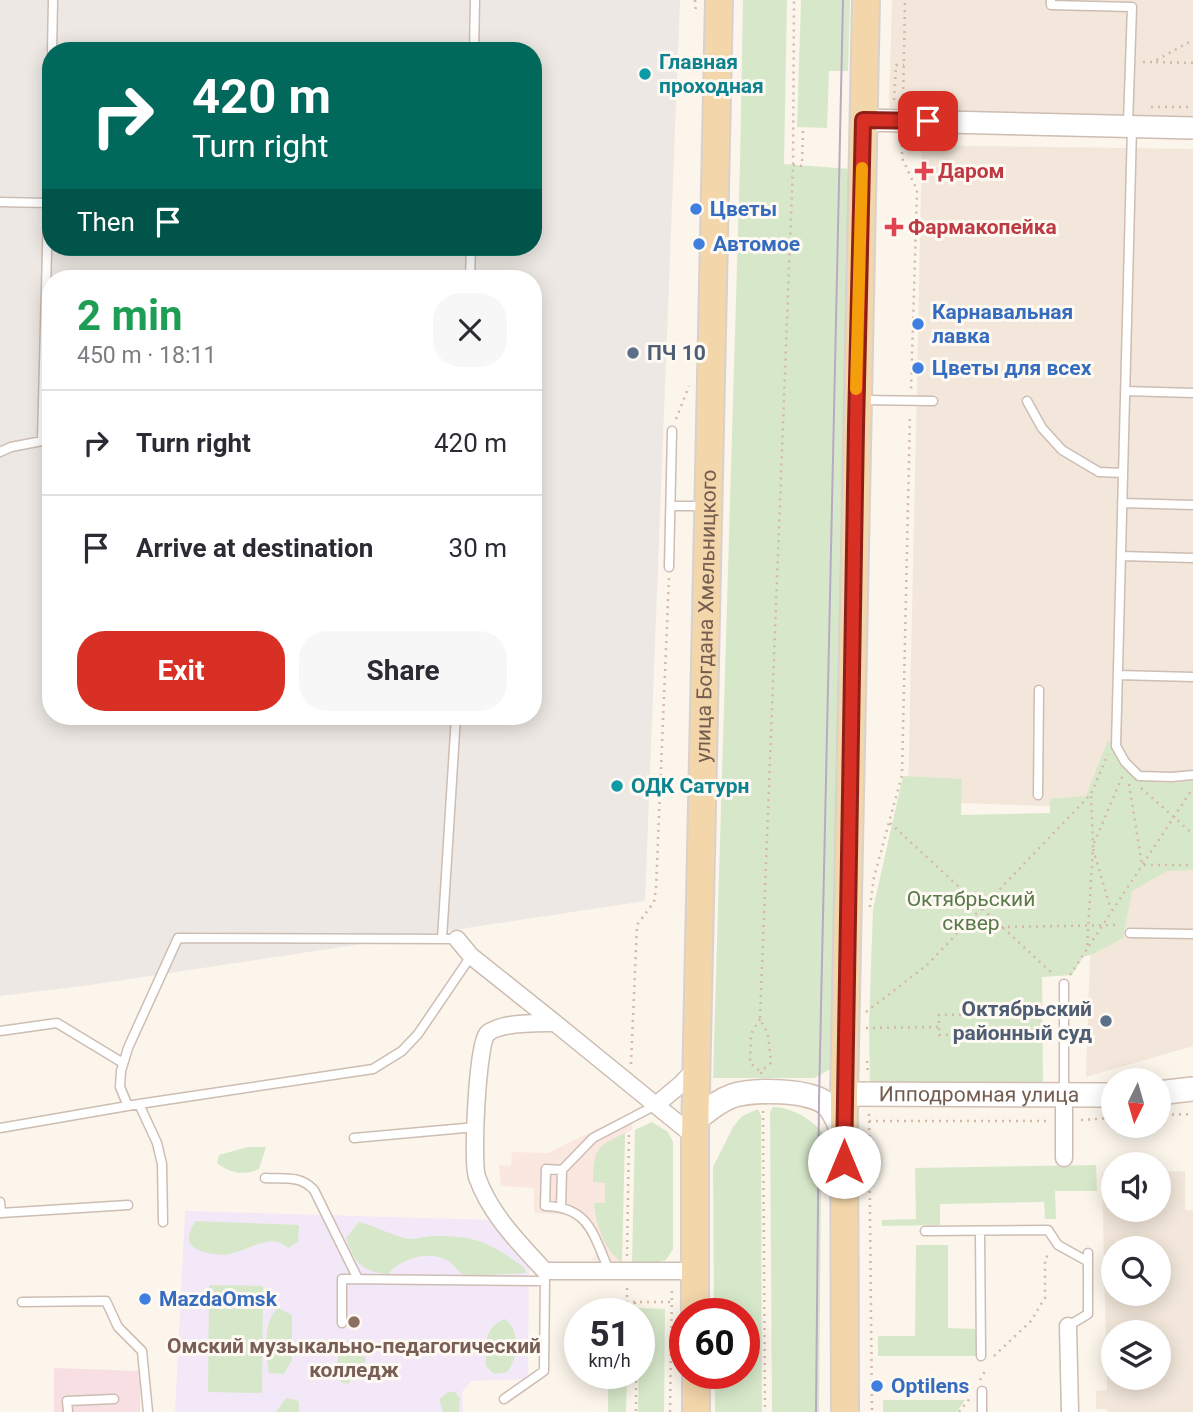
<!DOCTYPE html>
<meta charset="utf-8">
<style>
:root{--surface:#fff;--page:#f7f7f7;--text:#2b2b33;--muted:#7c7c81;--line:#e1e1e2;--accent:#d93025}
body{margin:0;font-family:Roboto,sans-serif;background:var(--page);color:var(--text);height:100vh;display:flex;flex-direction:column;font-size:26px;white-space:nowrap}
*{box-sizing:border-box;margin:0}
p{font-size:23px;color:var(--muted)}
.icon{flex:none;width:38px;height:38px;fill:none;stroke:currentColor;stroke-width:2;stroke-linecap:round;stroke-linejoin:round}
.map{position:relative;flex:1;overflow:hidden}
.details{position:absolute;left:42px;top:270px;width:500px;height:455px;display:flex;flex-direction:column;background:var(--surface);border-radius:28px;box-shadow:0 4px 18px #0003}
.details>*{flex:none}
.guide{position:absolute;left:42px;top:42px;width:500px;height:214px;border-radius:28px;box-shadow:0 4px 18px #0003;background:#00695c;color:#fff;overflow:hidden}
.needle{width:46px;rotate:185deg}
.buttons{position:absolute;left:1101px;top:1068px;display:grid;gap:14px}
.buttons a{display:grid;place-items:center;width:70px;height:70px;border-radius:50%;background:var(--surface);box-shadow:0 4px 18px #0003;font-size:35px}
.speed{position:absolute;left:564px;top:1298px;display:flex;gap:14px;font-size:35px;font-weight:700;text-align:center}
.speed>*{display:grid;place-content:center;width:91px;height:91px;border-radius:50%;background:var(--surface);box-shadow:0 4px 18px #0003;line-height:1}
.speed small{font-size:18px;font-weight:400}
.speed .limit{border:10px solid #d22;background:#fff;color:#111}
.pin{position:absolute;display:grid;place-items:center;width:60px;height:60px;color:#fff;margin:-30px;border-radius:14px;box-shadow:0 4px 10px #0006}
.me{position:absolute;width:77px;margin:-38px;rotate:0deg;stroke-linejoin:round;filter:drop-shadow(0 0 5px #0008)}
.turn{display:flex;align-items:center;gap:24px;height:147px;padding:0 35px;font-size:32px}
.turn .icon{width:91px;height:91px;stroke-width:2.5}
.turn b{display:block;font-size:49px;line-height:60px}
.then{display:flex;align-items:center;height:66px;padding:0 35px;background:#0003;gap:14px;font-size:26px}
.round{display:grid;place-items:center;flex:none;width:74px;height:74px;border-radius:28px;background:var(--page)}
.head{display:flex;align-items:center;justify-content:space-between;height:119px;padding:0 35px}
h1{font-size:42px;font-weight:700;line-height:52px;color:#1e9e55}
.primary-button{display:flex;gap:14px;margin-top:auto;padding:14px 35px}
.primary-button a{flex:1;height:80px;border-radius:28px;background:var(--accent);color:#fff;font-size:28px;font-weight:700;line-height:80px;text-align:center}
.primary-button a+a{background:var(--page);color:var(--text)}
ul{padding:0;list-style:none}
li{display:flex;align-items:center;gap:21px;height:105px;padding:0 35px;border-top:2px solid var(--line)}
li div{flex:1}
li b{display:block;font-size:26px}
li em{font-style:normal}
.map>svg:first-child{display:block}
.residential{fill:#f2e7da;fill-rule:evenodd}
.commercial{fill:#fae7e0}
.industrial{fill:#ede8e3;fill-rule:evenodd}
.education{fill:#f2e8f8}
.medical{fill:#f8dfe3}
.green{fill:#d7e8ca}
.lines{fill:none;stroke-linecap:round;stroke-linejoin:round}
.service-casing{stroke:#cdbdb2;stroke-width:11}
.minor-casing{stroke:#cdbdb2;stroke-width:19}
.tertiary-casing{stroke:#cdbdb2;stroke-width:24}
.secondary-casing{stroke:#d2bfb2;stroke-width:26}
.primary-casing{stroke:#d8d1ce;stroke-width:30}
.path{stroke:#d4b8a8;stroke-width:2.5;stroke-dasharray:2 5;stroke-linecap:butt}
.service{stroke:#fff;stroke-width:8}
.minor{stroke:#fff;stroke-width:16}
.tertiary{stroke:#fff;stroke-width:21}
.secondary{stroke:#fff;stroke-width:23}
.primary{stroke:#f3d6aa;stroke-width:26}
.tram{stroke:#b8a9c5;stroke-width:2}
.route-casing{stroke:#8d1f18;stroke-width:18}
.route{stroke:#d93025;stroke-width:12}
.slow{stroke:#f59e0b;stroke-width:12}
.culture-dot{fill:#0f9aa8;stroke:#fef9f2;stroke-width:2.5}
.health-dot{fill:#e0444e;stroke:#fef9f2;stroke-width:2.5}
.shop-dot{fill:#3f7fe0;stroke:#fef9f2;stroke-width:2.5}
.service-dot{fill:#5c6f8a;stroke:#fef9f2;stroke-width:2.5}
.education-dot{fill:#8d6e63;stroke:#fef9f2;stroke-width:2.5}
.labels{text-anchor:middle;stroke-width:6;stroke-linejoin:round;paint-order:stroke}
.culture-label{font-size:21px;font-weight:bold;fill:#0d838f;stroke:#fef9f2;text-anchor:start}
.health-label{font-size:21px;font-weight:bold;fill:#be3a42;stroke:#fef9f2;text-anchor:start}
.shop-label{font-size:21px;font-weight:bold;fill:#366cbe;stroke:#fef9f2;text-anchor:start}
.service-label{font-size:21px;font-weight:bold;fill:#4e5e75;stroke:#fef9f2;text-anchor:start}
.street-label{font-size:21px;fill:#755c50;stroke:#fef9f2}
.park-label{font-size:21px;fill:#587949;stroke:#fef9f2}
.education-label{font-size:21px;font-weight:bold;fill:#785e54;stroke:#fef9f2}
</style>
<div class="map">
<svg width="1193" height="1412" viewBox="0 0 1193 1412">
<rect width="100%" height="100%" fill="#fbf5eb"/>
<path class="residential" d="M 892,0 L 1193,0 L 1193,117 L 889,111 Z
M 922,145 L 1193,149 L 1193,1046 L 1086,1077 L 1095,808 L 908,801 Z
M 1185,1171 L 1185,1210 L 1193,1210 L 1193,1412 L 1107,1412 L 1107,1409 L 1096,1409 L 1096,1391 L 1107,1390 L 1102,1173 L 1113,1173 L 1113,1209 L 1158,1209 L 1159,1172 ZM 1113,1248 L 1158,1248 L 1158,1293 L 1113,1293 ZM 1113,1332 L 1158,1332 L 1158,1377 L 1113,1377 Z"/>
<path class="commercial" d="M 632,1112 L 632,1130 L 625,1133 L 622,1262 L 591,1260 L 595,1257 L 596,1250 L 582,1221 L 574,1215 L 534,1213 L 534,1188 L 501,1186 L 499,1165 L 511,1166 L 512,1152 L 548,1153 Z"/>
<path class="industrial" d="M 0,0 L 680,0 L 645,901 L 90,985 L 0,996 ZM 51,51 L 534,51 L 534,247 L 51,247 ZM 51,278 L 534,278 L 534,716 L 51,716 Z"/>
<path class="education" d="M 185,1211 L 491,1220 L 529,1265 L 528,1379 L 471,1381 L 462,1392 L 463,1412 L 175,1412 Z"/>
<path class="medical" d="M 54,1368 L 140,1371 L 140,1412 L 54,1412 Z"/>
<path class="green" d="M 743,0 L 787,0 L 784,164 L 851,169 L 834,1067 L 814,1078 L 713,1078 L 740,164 Z
M 801,0 L 850,0 L 848,71 L 829,71 L 827,128 L 797,127 Z
M 1108,740 C 1134,783 1144,786 1193,781 L 1193,870 L 1167,871 L 1132,891 L 1123,938 L 1093,954 L 1083,957 L 1072,975 L 1042,977 L 1043,1083 L 870,1085 L 869,1025 L 873,909 L 903,776 L 962,779 L 961,815 L 1050,813 L 1050,799 L 1086,796 Z
M 773,1107 C 798,1107 835,1132 832,1161 C 832,1171 826,1179 821,1187 L 819,1412 L 772,1412 L 770,1112 Z
M 758,1109 L 761,1116 L 762,1412 L 715,1412 L 715,1374 L 744,1374 L 744,1314 L 714,1314 L 713,1167 L 733,1127 L 742,1116 Z
M 652,1122 L 668,1132 L 673,1142 L 673,1249 L 666,1260 L 658,1262 L 632,1262 L 635,1130 Z
M 625,1133 L 622,1262 C 605,1252 595,1222 594,1203 L 605,1203 L 605,1183 L 593,1182 C 594,1149 595,1147 625,1133 Z
M 248,1147 L 266,1147 L 259,1169 C 244,1176 229,1173 217,1163 L 219,1155 Z
M 1096,1165 L 1097,1191 L 1055,1191 L 1056,1219 L 1045,1219 L 1044,1202 L 940,1204 L 940,1225 L 882,1226 L 882,1220 L 916,1219 L 915,1168 Z
M 195,1221 L 299,1225 L 298,1242 L 288,1248 C 285,1246 282,1243 279,1242 C 254,1236 235,1267 197,1249 C 183,1243 190,1231 195,1221 Z
M 359,1222 C 373,1225 400,1239 411,1239 C 418,1239 425,1236 433,1236 C 477,1235 489,1243 524,1267 L 526,1273 L 468,1276 C 458,1274 457,1268 450,1262 C 430,1249 402,1258 388,1274 C 362,1272 354,1262 346,1238 Z
M 916,1245 L 948,1245 L 948,1328 L 978,1329 L 978,1356 L 878,1356 L 878,1336 L 915,1336 Z
M 209,1285 L 263,1286 L 262,1393 L 208,1392 Z
M 278,1308 L 292,1315 L 292,1360 L 284,1374 L 269,1373 C 266,1354 262,1322 278,1308 Z
M 639,1308 L 665,1309 L 664,1412 L 638,1412 Z
M 505,1319 C 521,1331 518,1358 507,1372 L 494,1374 L 486,1366 C 486,1346 483,1327 505,1319 Z
M 342,1348 L 360,1349 L 366,1360 L 348,1384 L 341,1382 C 335,1371 336,1359 342,1348 Z
M 608,1374 L 627,1374 L 626,1412 L 608,1412 Z
M 448,1392 L 455,1392 L 460,1399 L 459,1412 L 443,1412 L 439,1399 Z
M 286,1398 L 299,1401 L 299,1412 L 276,1412 Z
M 883,1400 L 965,1400 L 957,1412 L 883,1412 Z"/>
<g class="lines">
<g class="service-casing">
<path id="service" d="M 1051,0 L 1051,5 L 1132,7 L 1128,124
M 52,51 L 53,0
M 474,51 L 475,0
M 1132,127 L 1116,746 L 1125,762 L 1139,776 L 1172,777 L 1193,775
M 0,202 L 48,203
M 470,278 L 471,247
M 1125,391 L 1193,393
M 863,400 L 933,401
M 1027,401 L 1042,428 L 1062,450 L 1099,472 L 1123,473
M 0,452 L 11,447 L 42,441 L 51,99
M 1122,503 L 1193,505
M 671,506 L 706,506
M 1121,556 L 1193,558
M 669,567 L 672,431
M 1118,675 L 1193,677
M 1038,795 L 1039,690
M 1130,933 L 1193,934
M 442,939 L 456,716
M 0,1031 L 57,1023 L 123,1063
M 1064,1093 L 1064,984
M 139,1104 L 157,1143 L 162,1164 L 163,1222
M 128,1106 L 120,1087 L 121,1071 L 128,1048 L 178,938 L 457,939
M 0,1128 L 139,1104 L 373,1069 L 402,1051 L 418,1034 L 471,956
M 354,1138 L 476,1127
M 562,1170 L 546,1169 L 545,1206 C 590,1207 593,1235 609,1270
M 265,1178 C 285,1179 300,1175 314,1190 L 358,1279
M 0,1202 L 1,1213 L 128,1205
M 561,1207 L 562,1170 L 593,1138 L 656,1105
M 925,1231 L 1048,1230 L 1058,1245 L 1087,1261
M 980,1231 L 981,1356
M 22,1302 L 106,1301 L 118,1327 L 142,1351 L 148,1412
M 342,1323 L 342,1279 L 545,1281
M 1068,1326 L 1088,1314 L 1088,1253
M 982,1391 L 982,1412
M 504,1399 L 544,1371 L 545,1277
M 68,1412 L 67,1401 L 114,1399"/>
</g>
<g class="minor-casing">
<path id="minor" d="M 457,939 L 471,956 L 555,1023
M 656,1105 L 681,1084 L 696,1068
M 695,1137 L 555,1023 C 538,1023 499,1022 487,1034 C 477,1046 472,1161 477,1177 C 490,1214 519,1243 545,1271 L 695,1271
M 1064,1158 L 1064,1096
M 1068,1326 L 1070,1412"/>
</g>
<g class="tertiary-casing">
<path id="tertiary" d="M 863,120 L 1193,128"/>
</g>
<g class="secondary-casing">
<g id="secondary">
<path d="M 1158,1093 L 1193,1089"/>
<path id="s1" d="M 844,1094 L 1113,1095"/>
<path d="M 695,1120 C 707,1111 718,1101 732,1096 C 753,1089 811,1089 828,1105 C 835,1112 839,1125 844,1134"/>
</g>
</g>
<g class="primary-casing">
<g id="primary">
<path id="s2" d="M 695,1314 L 695,1137 L 719,0"/>
<path d="M 696,1374 L 696,1412"/>
<path d="M 845,1412 L 844,1094 L 866,0"/>
</g>
</g>
<path class="path" d="M 695,0 L 696,14
M 1143,62 L 1153,62 L 1193,40
M 1156,62 L 1193,63
M 894,100 L 896,65 L 904,65
M 903,103 L 905,0
M 1151,107 L 1193,107
M 902,138 L 902,158 L 917,190 L 911,390
M 793,165 L 802,166 L 803,130
M 676,419 L 689,386
M 1129,784 L 1142,865 L 1193,865
M 1141,788 L 1193,834
M 890,823 L 1054,975
M 1094,843 L 1123,775
M 1093,849 L 1111,910
M 870,907 L 874,877 L 902,775 L 910,414
M 1001,927 L 1120,925
M 1089,946 L 1193,788
M 1070,975 L 1087,949 L 1093,846 L 1091,794
M 866,1012 L 927,965 L 1091,794 L 1108,754
M 1052,1013 L 939,1015 L 939,1035 L 1054,1033
M 760,1019 L 751,1034 L 750,1063 L 760,1071
M 866,1028 L 939,1027
M 867,1061 L 868,1075
M 631,1064 L 637,925 L 654,902 L 656,888 L 669,577
M 761,1074 L 761,1071 L 771,1063 L 768,1034 L 760,1019 L 793,165 L 794,0
M 763,1111 L 765,1412
M 869,1114 L 872,1412
M 1158,1115 L 1193,1114
M 1081,1120 L 1113,1118
M 869,1121 L 1047,1121
M 627,1256 L 629,1134
M 627,1288 L 627,1302
M 612,1302 L 672,1302
M 635,1302 L 635,1314
M 994,1356 L 1031,1321 L 1045,1298 L 1045,1259 L 1049,1254
M 636,1374 L 636,1412
M 980,1380 L 987,1368
M 670,1412 L 672,1288
M 959,1412 L 970,1398"/>
<use href="#service" class="service"/>
<use href="#minor" class="minor"/>
<use href="#tertiary" class="tertiary"/>
<use href="#secondary" class="secondary"/>
<use href="#primary" class="primary"/>
<path class="tram" d="M 816,1412 L 819,1100 L 843,0"/>
</g>
<g class="lines">
<g class="route-casing">
<path id="route" d="M 844,1162 L 856,427 L 863,120 L 928,121"/>
</g>
<use href="#route" class="route"/>
<path class="slow" d="M 856,389 L 862,168"/>
</g>
<g class="culture-dot">
<circle cx="645" cy="74" r="7"/>
<circle cx="617" cy="786" r="7"/>
</g>
<g class="health-dot">
<path d="M920.5 160.5h7v7h7v7h-7v7h-7v-7h-7v-7h7z"/>
<path d="M890.5 216.5h7v7h7v7h-7v7h-7v-7h-7v-7h7z"/>
</g>
<g class="shop-dot">
<circle cx="696" cy="209" r="7"/>
<circle cx="699" cy="244" r="7"/>
<circle cx="918" cy="324" r="7"/>
<circle cx="918" cy="368" r="7"/>
<circle cx="145" cy="1299" r="7"/>
<circle cx="877" cy="1386" r="7"/>
</g>
<g class="service-dot">
<circle cx="633" cy="353" r="7"/>
<circle cx="1106" cy="1021" r="7"/>
</g>
<circle class="education-dot" cx="354" cy="1322" r="7"/>
<g class="labels">
<g class="culture-label">
<text x="659" y="69">Главная<tspan x="659" dy="24">проходная</tspan></text>
<text x="631" y="793">ОДК Сатурн</text>
</g>
<g class="health-label">
<text x="938" y="178">Даром</text>
<text x="908" y="234">Фармакопейка</text>
</g>
<g class="shop-label">
<text x="710" y="216">Цветы</text>
<text x="713" y="251">Автомое</text>
<text x="932" y="319">Карнавальная<tspan x="932" dy="24">лавка</tspan></text>
<text x="932" y="375">Цветы для всех</text>
<text x="159" y="1306">MazdaOmsk</text>
<text x="891" y="1393">Optilens</text>
</g>
<g class="service-label">
<text x="647" y="360">ПЧ 10</text>
<text x="1092" y="1016" text-anchor="end">Октябрьский<tspan x="1092" dy="24">районный суд</tspan></text>
</g>
<g class="street-label">
<text dy="7" stroke="none"><textPath href="#s2" startOffset="698">улица Богдана Хмельницкого</textPath></text>
<text dy="7" stroke="none"><textPath href="#s1" startOffset="135">Ипподромная улица</textPath></text>
</g>
<g class="park-label">
<text x="971" y="906">Октябрьский<tspan x="971" dy="24">сквер</tspan></text>
</g>
<g class="education-label">
<text x="354" y="1353">Омский музыкально-педагогический<tspan x="354" dy="24">колледж</tspan></text>
</g>
</g>
</svg>
<div class="buttons">
<a><svg class="needle" viewBox="-14 -14 28 28"><path d="M0-13l5 13h-10z" fill="#e53935"/><path d="M0 13l5-13h-10z" fill="#7c7c81"/></svg></a>
<a><svg class="icon" aria-label="sound" viewBox="0 0 24 24"><path d="M4 9h4l5-4v14l-5-4H4zM17 9q2 3 0 6"/></svg></a>
<a><svg class="icon" aria-label="search" viewBox="0 0 24 24"><circle cx="10" cy="10" r="6"/><path d="M15 15l6 6"/></svg></a>
<a><svg class="icon" aria-label="layers" viewBox="0 0 24 24"><path d="M12 4l9 5-9 5-9-5zM3 14l9 5 9-5"/></svg></a>
</div>
<div class="speed"><div>51<small>km/h</small></div><div class="limit">60</div></div>
<div class="pin" style="left:928px;top:121px;background:#d93025"><svg class="icon" aria-label="arrive" viewBox="0 0 24 24"><path d="M6 21V4h12l-3 4 3 4H6"/></svg></div>
<svg class="me" style="left:844px;top:1162px" viewBox="-20 -20 40 40"><circle r="19" fill="#fff"/><path d="M0-13L10 11 0 6-10 11z" fill="#d93025"/></svg>
<div class="guide">
<div class="turn"><svg class="icon" aria-label="right" viewBox="0 0 24 24"><path d="M7 20v-9h11M14 6l5 5-5 5"/></svg><div><b>420 m</b>Turn right</div></div>
<div class="then">Then<svg class="icon" aria-label="arrive" viewBox="0 0 24 24"><path d="M6 21V4h12l-3 4 3 4H6"/></svg></div>
</div>
<section class="details">
<div class="head"><div><h1>2 min</h1><p>450 m · 18:11</p></div><a class="round"><svg class="icon" aria-label="close" viewBox="0 0 24 24"><path d="M6 6l12 12M18 6L6 18"/></svg></a></div>
<ul>
<li><svg class="icon" aria-label="right" viewBox="0 0 24 24"><path d="M7 20v-9h11M14 6l5 5-5 5"/></svg><div><b>Turn right</b></div><em>420 m</em></li>
<li><svg class="icon" aria-label="arrive" viewBox="0 0 24 24"><path d="M6 21V4h12l-3 4 3 4H6"/></svg><div><b>Arrive at destination</b></div><em>30 m</em></li>
</ul>
<div class="primary-button"><a>Exit</a><a>Share</a></div>
</section>
</div>
